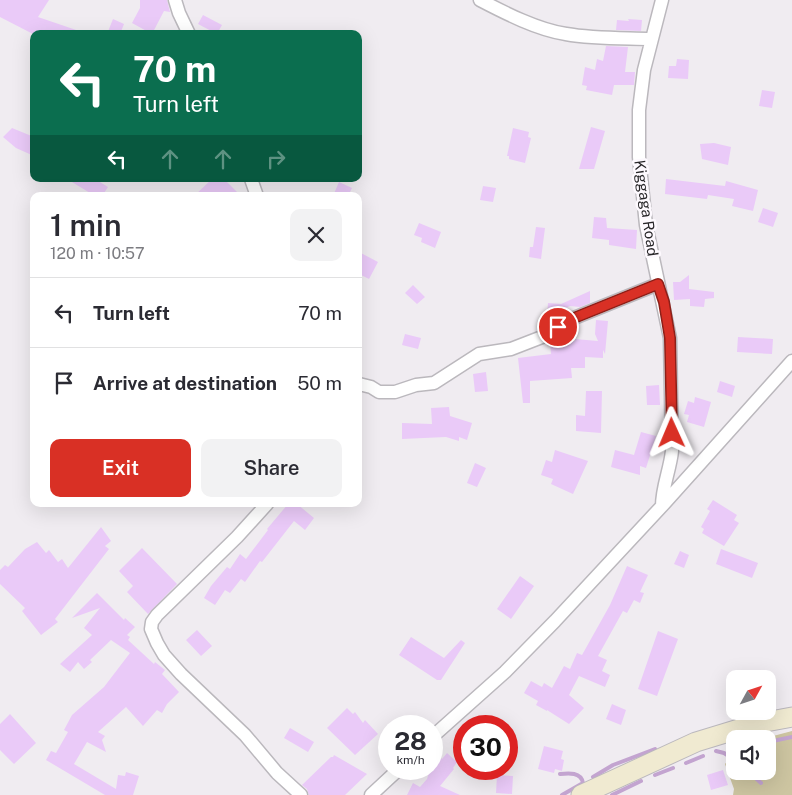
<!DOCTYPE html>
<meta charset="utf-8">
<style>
:root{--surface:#fff;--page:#f2f2f3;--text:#2b2b33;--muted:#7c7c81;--line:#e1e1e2;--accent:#d93025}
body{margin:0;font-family:"Public Sans",sans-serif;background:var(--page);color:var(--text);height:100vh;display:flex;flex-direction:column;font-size:19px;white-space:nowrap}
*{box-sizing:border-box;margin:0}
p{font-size:16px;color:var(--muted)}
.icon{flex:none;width:28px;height:28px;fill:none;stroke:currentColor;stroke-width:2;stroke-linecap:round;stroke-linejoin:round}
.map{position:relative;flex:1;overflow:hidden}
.side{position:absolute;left:30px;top:192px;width:332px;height:315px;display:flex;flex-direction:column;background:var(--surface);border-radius:10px;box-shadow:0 5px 20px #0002}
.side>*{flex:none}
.banner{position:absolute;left:30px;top:30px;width:332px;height:152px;border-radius:10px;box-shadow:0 5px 20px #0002;background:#0b6e4f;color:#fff;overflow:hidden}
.needle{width:32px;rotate:50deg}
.tools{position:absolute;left:726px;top:670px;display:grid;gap:10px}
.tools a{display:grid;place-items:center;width:50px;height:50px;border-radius:10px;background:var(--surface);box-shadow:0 5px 20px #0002;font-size:25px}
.speed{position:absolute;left:378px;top:715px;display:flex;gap:10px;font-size:25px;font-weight:700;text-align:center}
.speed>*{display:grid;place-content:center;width:65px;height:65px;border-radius:50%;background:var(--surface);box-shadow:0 5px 20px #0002;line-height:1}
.speed small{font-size:12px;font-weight:400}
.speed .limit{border:8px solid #d22;background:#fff;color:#111}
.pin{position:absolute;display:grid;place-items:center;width:42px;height:42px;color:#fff;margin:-21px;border:2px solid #fff;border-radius:50%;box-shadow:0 1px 5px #0007}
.me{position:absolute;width:55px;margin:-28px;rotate:359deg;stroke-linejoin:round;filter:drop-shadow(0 0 4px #0008)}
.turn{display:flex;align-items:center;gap:18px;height:105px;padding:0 20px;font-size:22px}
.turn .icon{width:65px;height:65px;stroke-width:2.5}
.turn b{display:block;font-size:35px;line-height:42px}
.lanes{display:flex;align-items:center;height:48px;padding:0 20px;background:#0003;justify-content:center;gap:25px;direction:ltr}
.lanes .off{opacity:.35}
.round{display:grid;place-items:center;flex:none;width:52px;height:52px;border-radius:10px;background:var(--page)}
.summary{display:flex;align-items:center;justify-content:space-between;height:85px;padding:0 20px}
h1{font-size:30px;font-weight:600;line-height:38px}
.cta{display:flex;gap:10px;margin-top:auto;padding:10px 20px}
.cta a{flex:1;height:58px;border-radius:10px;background:var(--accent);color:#fff;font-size:20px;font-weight:600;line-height:58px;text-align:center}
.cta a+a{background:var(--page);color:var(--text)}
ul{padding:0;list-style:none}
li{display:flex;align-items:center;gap:15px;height:70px;padding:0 20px;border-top:1px solid var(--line)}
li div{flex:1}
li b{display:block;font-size:19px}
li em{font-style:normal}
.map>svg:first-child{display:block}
.green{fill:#cdc5a1}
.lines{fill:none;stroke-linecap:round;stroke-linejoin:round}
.stream{stroke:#c3a4d0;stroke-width:4}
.building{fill:#eacaf8}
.street-casing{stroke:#bbb8bd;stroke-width:15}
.secondary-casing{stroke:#bbb8bd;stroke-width:21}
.street{stroke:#fff;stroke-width:12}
.secondary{stroke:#f0ead1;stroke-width:19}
.route-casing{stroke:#8d1f18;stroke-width:12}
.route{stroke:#d93025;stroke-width:9}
.labels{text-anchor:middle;stroke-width:5;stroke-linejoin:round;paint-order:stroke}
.street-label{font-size:15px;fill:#272628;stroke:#fdf9fe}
</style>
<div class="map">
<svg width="792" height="795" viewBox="0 0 792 795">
<rect width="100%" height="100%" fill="#f0ecf1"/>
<path class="green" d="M 792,731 L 792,795 L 733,795 L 734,789 L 725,764 L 735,753 L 735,771 L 768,771 L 768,739 L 762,739 Z"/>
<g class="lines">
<path class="stream" d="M 768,742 L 792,737
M 731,749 L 735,749
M 716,751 L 724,753 L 735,760
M 686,763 L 703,756
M 748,771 L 761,783
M 560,774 C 569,773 581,772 583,783 L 562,795
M 655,775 L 673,768
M 593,777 L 613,765 L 655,749
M 612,795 L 641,781"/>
</g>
<path class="building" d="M 0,0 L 49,0 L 38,17 L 82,32 L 82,34 L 33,34 L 0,17 Z
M 140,0 L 167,0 L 170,12 L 164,11 L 152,34 L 132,23 L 140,8 Z
M 203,15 L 222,25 L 217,34 L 198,24 Z
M 113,19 L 124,24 L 120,34 L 107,34 Z
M 628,19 L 642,20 L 641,31 L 616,30 L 617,20 L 629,21 Z
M 606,46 L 628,47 L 625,72 L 635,72 L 634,85 L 614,85 L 612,95 L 586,90 L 587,86 L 582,85 L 585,67 L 595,70 L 597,59 L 603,61 Z
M 677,59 L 689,60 L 688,79 L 668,78 L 669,66 L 676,66 Z
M 762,90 L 775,92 L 772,108 L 759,106 Z
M 591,127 L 605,131 L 594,169 L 579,169 Z
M 12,128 L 34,137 L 34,156 L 16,148 L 3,137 Z
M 513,128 L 529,132 L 528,137 L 531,138 L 525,163 L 509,159 L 509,156 L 507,156 Z
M 714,143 L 731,147 L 728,165 L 702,159 L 700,144 Z
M 67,179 L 95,179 L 108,187 L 102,196 L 95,196 Z
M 212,179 L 224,179 L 241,196 L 194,196 Z
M 666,179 L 725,186 L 726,181 L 758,190 L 753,211 L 732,206 L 734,199 L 708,195 L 707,199 L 665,194 Z
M 339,182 L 352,188 L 348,196 L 333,196 Z
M 483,186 L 496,188 L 493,202 L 480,200 Z
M 763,208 L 778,213 L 773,227 L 758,222 Z
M 594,217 L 606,218 L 607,228 L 637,230 L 636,249 L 609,245 L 609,240 L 592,238 Z
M 419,223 L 441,232 L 435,248 L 421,242 L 422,238 L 414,235 Z
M 536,227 L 545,228 L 541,259 L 529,257 L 530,247 L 533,247 Z
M 359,252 L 378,262 L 369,279 L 359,274 Z
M 689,275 L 689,289 L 714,292 L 714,298 L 705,299 L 704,307 L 690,306 L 690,299 L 674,300 L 673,282 L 680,282 Z
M 413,285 L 425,297 L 417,304 L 405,293 Z
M 590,291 L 590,303 L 580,307 L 570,306 L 547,317 L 548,303 L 561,304 Z
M 596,320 L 608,321 L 605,354 L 603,350 L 603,358 L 585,357 L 585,368 L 571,368 L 572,378 L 530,381 L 530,403 L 523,403 L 518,358 L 551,354 L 550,343 L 575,341 L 575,339 L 598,341 L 595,334 Z
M 405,334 L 421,338 L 418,349 L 402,345 Z
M 738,337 L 773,339 L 772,354 L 737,352 Z
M 486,372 L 488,391 L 475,392 L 473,374 Z
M 720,381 L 735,386 L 732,397 L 717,392 Z
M 659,385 L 660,405 L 647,405 L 646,386 Z
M 586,391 L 602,391 L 601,433 L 576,431 L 576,415 L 585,416 Z
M 695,397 L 711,402 L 704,427 L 687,422 L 689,415 L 684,414 L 688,401 L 694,403 Z
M 449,407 L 450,416 L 472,423 L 467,440 L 459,437 L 459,441 L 446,437 L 402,439 L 402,423 L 432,424 L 431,408 Z
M 641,432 L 656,436 L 646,468 L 640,466 L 640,475 L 611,467 L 615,450 L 634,455 Z
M 555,450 L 588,461 L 573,494 L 551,484 L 553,479 L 541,475 L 546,460 L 552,462 Z
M 475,463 L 486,468 L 477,487 L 467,483 Z
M 713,500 L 737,515 L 734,520 L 739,523 L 724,546 L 702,533 L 704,529 L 701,527 L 710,511 L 707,509 Z
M 288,504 L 297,504 L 314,518 L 305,530 L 294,521 L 262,562 L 260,561 L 245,582 L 241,579 L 230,593 L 225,590 L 215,605 L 204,598 L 211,586 L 227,567 L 230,569 L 240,554 L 246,559 L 268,530 L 267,529 Z
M 101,527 L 111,541 L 105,546 L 109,549 L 55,619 L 58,622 L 41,635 L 22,611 L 25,608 L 0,584 L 0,570 L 5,565 L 8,567 L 25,549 L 37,542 L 46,553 L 49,550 L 58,562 L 62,559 L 68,568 Z
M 142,548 L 177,584 L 148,614 L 127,592 L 133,586 L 119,571 Z
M 721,549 L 758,563 L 752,578 L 716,564 Z
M 680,551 L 689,555 L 684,568 L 674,564 Z
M 627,566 L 648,575 L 640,592 L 644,593 L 640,603 L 634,600 L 627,613 L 623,611 L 598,656 L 607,660 L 602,671 L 610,675 L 605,687 L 579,676 L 569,695 L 584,708 L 569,724 L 547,710 L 547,711 L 536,705 L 538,701 L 524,693 L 531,681 L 542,687 L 544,683 L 552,688 L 564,666 L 570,669 L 577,653 L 582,655 L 610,605 Z
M 520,576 L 534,586 L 511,619 L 497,609 Z
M 97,593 L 124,620 L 125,618 L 135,627 L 127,635 L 130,637 L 128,640 L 154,664 L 155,662 L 165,670 L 162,674 L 179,692 L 167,704 L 162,713 L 157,710 L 143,726 L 126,707 L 98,732 L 105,736 L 102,740 L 106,752 L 87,742 L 74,764 L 116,789 L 118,775 L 125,776 L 126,772 L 139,776 L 133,795 L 105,795 L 46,760 L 51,751 L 56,753 L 68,732 L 64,730 L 72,715 L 104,687 L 130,653 L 111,640 L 90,660 L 92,662 L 84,669 L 78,662 L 70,672 L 60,664 L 92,635 L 84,628 L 100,608 L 72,618 Z
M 197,630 L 212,646 L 201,656 L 186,640 Z
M 658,631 L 678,639 L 657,696 L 638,689 Z
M 411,637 L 444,658 L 461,640 L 465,643 L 441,680 L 437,680 L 399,655 Z
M 612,704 L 626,710 L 621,725 L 606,719 Z
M 347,708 L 353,714 L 355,712 L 363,723 L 365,720 L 378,734 L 355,755 L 327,728 Z
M 10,714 L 36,743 L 14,764 L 0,750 L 0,724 Z
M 290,728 L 314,742 L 308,752 L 284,738 Z
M 544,746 L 563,751 L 561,759 L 564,760 L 562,771 L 555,769 L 554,773 L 538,769 Z
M 447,753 L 457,762 L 453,768 L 454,769 L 440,786 L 460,795 L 407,795 L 413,783 L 420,787 L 427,779 L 430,769 L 431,769 L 431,766 L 439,756 L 442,759 Z
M 334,755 L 367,774 L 345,795 L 309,795 L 307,789 L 302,785 L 331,757 L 333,757 Z
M 723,770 L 728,785 L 711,790 L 707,775 Z
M 497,775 L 513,776 L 512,794 L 496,793 Z"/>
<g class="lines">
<g class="street-casing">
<path id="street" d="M 175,0 L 179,13 L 189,34
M 480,0 C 505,13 538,30 566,34 C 594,39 623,38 651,39
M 251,179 L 257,196
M 359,384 L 371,387 L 379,392 L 395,392 L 416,385 L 434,383 L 479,354 L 511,349 L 542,337 L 574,318 L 658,284
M 267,504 L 237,537 L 157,615 L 152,622 L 151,629 L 157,643 L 164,655 L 181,674 L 245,735 L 277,773 L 301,795
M 662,506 C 662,487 670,470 672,451 L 670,338 L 646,225 L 639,157 L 639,110 L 644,70 L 662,0
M 431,738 L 505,672 L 555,621 L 662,506 L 792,361
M 371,795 L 399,769"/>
</g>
<g class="secondary-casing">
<path id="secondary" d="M 581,795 L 696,742 L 755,724 L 792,717"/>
</g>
<use href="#street" class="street"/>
<use href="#secondary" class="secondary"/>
</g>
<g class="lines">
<g class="route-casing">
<path id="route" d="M 558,327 L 574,318 L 658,284 L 664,302 L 670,338 L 672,433"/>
</g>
<use href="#route" class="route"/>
</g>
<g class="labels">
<g class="street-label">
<text transform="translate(646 208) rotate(82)" y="5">Kiggaga Road</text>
</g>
</g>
</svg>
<div class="tools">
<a><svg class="needle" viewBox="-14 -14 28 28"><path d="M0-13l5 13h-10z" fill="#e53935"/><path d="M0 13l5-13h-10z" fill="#7c7c81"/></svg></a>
<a><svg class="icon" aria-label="sound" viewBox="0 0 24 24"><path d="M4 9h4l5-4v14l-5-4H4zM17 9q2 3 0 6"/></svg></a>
</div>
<div class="speed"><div>28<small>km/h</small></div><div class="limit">30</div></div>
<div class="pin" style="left:558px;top:327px;background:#d93025"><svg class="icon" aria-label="arrive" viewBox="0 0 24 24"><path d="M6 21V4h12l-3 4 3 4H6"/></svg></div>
<svg class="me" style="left:672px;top:433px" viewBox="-20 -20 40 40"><path d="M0-17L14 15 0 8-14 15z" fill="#d93025" stroke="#fff" stroke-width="4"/></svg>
<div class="banner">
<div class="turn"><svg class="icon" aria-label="left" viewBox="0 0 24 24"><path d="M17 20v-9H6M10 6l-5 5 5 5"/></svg><div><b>70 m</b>Turn left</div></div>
<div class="lanes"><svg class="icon" aria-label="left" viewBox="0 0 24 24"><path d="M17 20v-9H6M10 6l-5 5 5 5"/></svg><svg class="icon off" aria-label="ahead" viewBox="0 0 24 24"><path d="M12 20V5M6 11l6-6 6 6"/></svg><svg class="icon off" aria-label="ahead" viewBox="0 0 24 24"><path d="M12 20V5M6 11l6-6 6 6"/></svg><svg class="icon off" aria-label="right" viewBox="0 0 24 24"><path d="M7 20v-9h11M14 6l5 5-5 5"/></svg></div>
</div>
<section class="side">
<div class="summary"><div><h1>1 min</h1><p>120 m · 10:57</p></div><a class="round"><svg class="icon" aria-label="close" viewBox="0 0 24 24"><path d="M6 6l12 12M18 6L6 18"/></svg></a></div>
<ul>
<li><svg class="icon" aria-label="left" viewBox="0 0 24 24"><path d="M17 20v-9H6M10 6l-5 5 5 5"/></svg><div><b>Turn left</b></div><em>70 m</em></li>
<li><svg class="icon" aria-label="arrive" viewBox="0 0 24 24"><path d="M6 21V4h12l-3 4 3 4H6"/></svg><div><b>Arrive at destination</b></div><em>50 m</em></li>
</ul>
<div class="cta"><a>Exit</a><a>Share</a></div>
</section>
</div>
